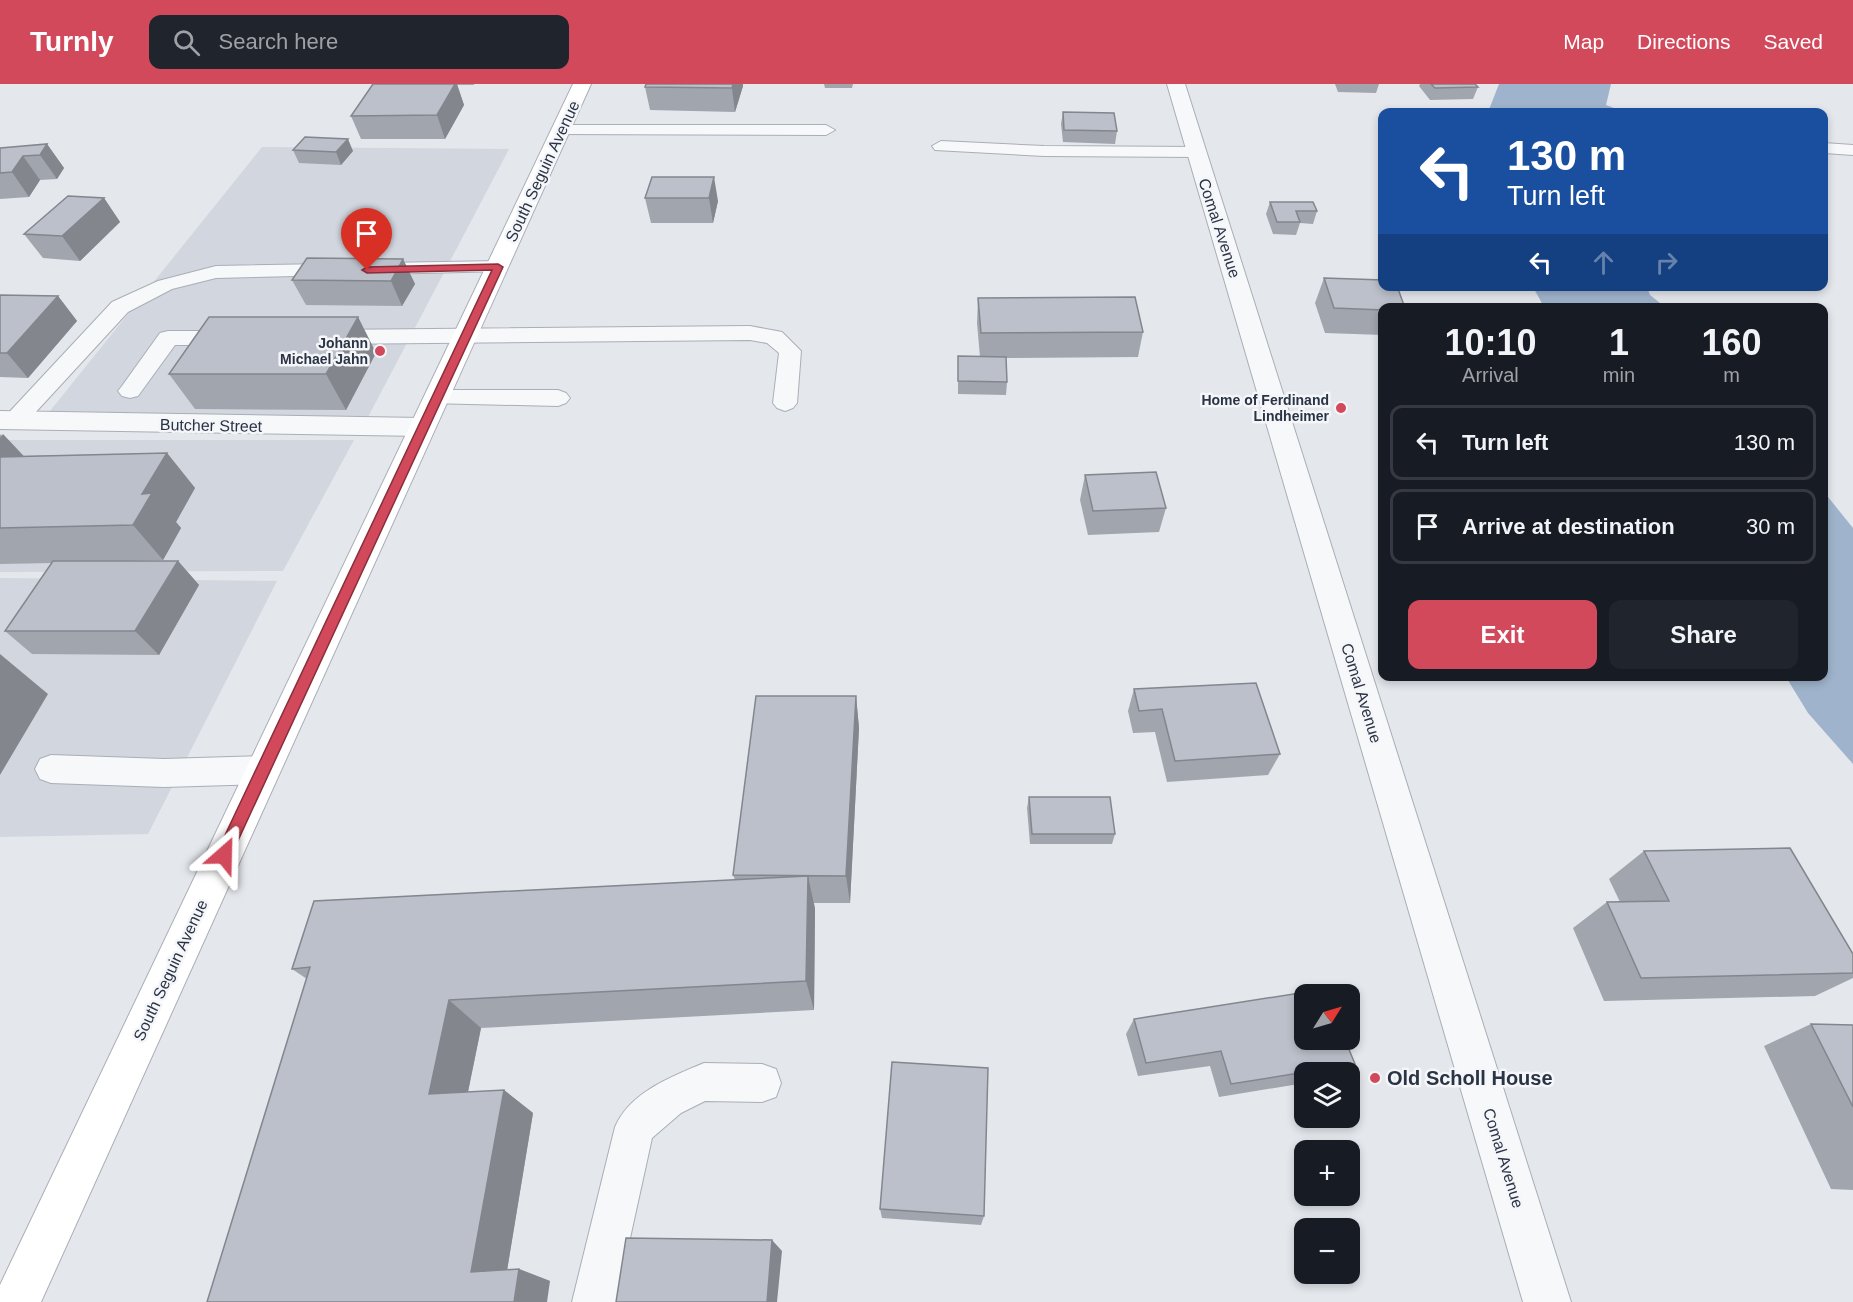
<!DOCTYPE html>
<meta charset="utf-8">
<style>
:root{--surface:#171b24;--page:#20242c;--text:#f1f3f6;--muted:#9ea1a6;--line:#363941;--accent:#d1495b}
body{margin:0;font-family:Helvetica,sans-serif;background:var(--page);color:var(--text);height:100vh;display:flex;flex-direction:column;font-size:22px;white-space:nowrap}
*{box-sizing:border-box;margin:0}
p{font-size:20px;color:var(--muted)}
.icon{flex:none;width:33px;height:33px;fill:none;stroke:currentColor;stroke-width:2;stroke-linecap:round;stroke-linejoin:round}
.map{position:relative;flex:1;overflow:hidden}
.side{position:absolute;left:1378px;top:219px;width:450px;height:378px;display:flex;flex-direction:column;background:var(--surface);border-radius:12px;box-shadow:0 3px 9px #0003}
.side>*{flex:none}
.banner{position:absolute;left:1378px;top:24px;width:450px;height:183px;border-radius:12px;box-shadow:0 3px 9px #0003;background:#1a4fa0;color:#fff;overflow:hidden}
.needle{width:39px;rotate:53deg}
.fabs{position:absolute;left:1294px;top:900px;display:grid;gap:12px}
.fabs a{display:grid;place-items:center;width:66px;height:66px;border-radius:12px;background:var(--surface);box-shadow:0 3px 9px #0003;font-size:30px}
.pin{position:absolute;display:grid;place-items:center;width:51px;height:51px;color:#fff;margin:-62px -26px;border-radius:50% 50% 50% 0;rotate:-45deg;box-shadow:0 0 6px #0007}
.pin .icon{rotate:45deg}
.me{position:absolute;width:66px;margin:-33px;rotate:25deg;stroke-linejoin:round;filter:drop-shadow(0 0 4px #0008)}
.turn{display:flex;align-items:center;gap:21px;height:126px;padding:0 30px;font-size:27px}
.turn .icon{width:78px;height:78px;stroke-width:2.5}
.turn b{display:block;font-size:42px;line-height:51px}
.lanes{display:flex;align-items:center;height:57px;padding:0 30px;background:#0003;justify-content:center;gap:30px;direction:ltr}
.lanes .off{opacity:.35}
.eta{display:flex;justify-content:space-evenly;align-items:center;height:102px;text-align:center}
.eta b{font-size:36px;font-weight:700;line-height:42px}
.cta{display:flex;gap:12px;margin-top:auto;padding:12px 30px}
.cta a{flex:1;height:69px;border-radius:12px;background:var(--accent);color:#fff;font-size:24px;font-weight:700;line-height:69px;text-align:center}
.cta a+a{background:var(--page);color:var(--text)}
ul{padding:0;list-style:none}
li{display:flex;align-items:center;gap:18px;height:75px;margin:0 12px 9px;padding:0 18px;border:3px solid var(--line);border-radius:12px}
li div{flex:1}
li b{display:block;font-size:22px}
li em{font-style:normal}
header{display:flex;align-items:center;gap:36px;box-sizing:border-box;height:84px;padding:0 30px;background:var(--accent);color:#fff}
header strong{font-size:28px}
nav{display:flex;gap:33px;margin-inline-start:auto;font-size:21px}
.search{width:420px;height:54px;background:var(--page);display:flex;align-items:center;gap:15px;box-sizing:border-box;padding:0 21px;border-radius:12px;color:var(--muted);font-size:22px}
.map>svg:first-child{display:block}
.built{fill:#d2d6de}
.water{fill:#9fb4cc}
.lines{fill:none;stroke-linecap:round;stroke-linejoin:round}
.lane-casing{stroke:#a9aeb7;stroke-width:2}
.street-casing{stroke:#a9aeb7;stroke-width:2}
.secondary-casing{stroke:#a9aeb7;stroke-width:2}
.lane{fill:#f7f8fa;fill-rule:evenodd}
.street{fill:#f7f8fa;fill-rule:evenodd}
.secondary{fill:#fff;fill-rule:evenodd}
.wall{fill:#a1a5ae}
.shaded-wall{fill:#83868d}
.building{fill:#bbc0ca;stroke:#83868d;stroke-width:1.5}
.route{fill:#d1495b;stroke:#882f3b;stroke-width:1.5}
.poi-dot{fill:#d1495b;stroke:#f4f6f9;stroke-width:2}
.labels{text-anchor:middle;stroke-width:5;stroke-linejoin:round;paint-order:stroke}
.far-poi-label{font-size:14px;font-weight:bold;fill:#2b3445;stroke:#f4f6f9;text-anchor:end}
.street-label{font-size:16px;fill:#2b3445;stroke:#f4f6f9}
.near-poi-label{font-size:20px;font-weight:bold;fill:#2b3445;stroke:#f4f6f9;text-anchor:start}
</style>
<header>
<strong>Turnly</strong>
<div class="search"><svg class="icon" aria-label="search" viewBox="0 0 24 24"><circle cx="10" cy="10" r="6"/><path d="M15 15l6 6"/></svg>Search here</div>
<nav><a>Map</a><a>Directions</a><a>Saved</a></nav>
</header>
<div class="map">
<svg width="1853" height="1218" viewBox="0 0 1853 1218">
<rect width="100%" height="100%" fill="#e4e7ec"/>
<path class="built" d="M 262,63 L 509,65 L 368,333 L 50,327 Z
M 0,356 L 354,356 L 283,487 L 0,488 Z
M 0,494 L 277,497 L 148,750 L 0,753 Z"/>
<path class="water" d="M 1499,0 L 1611,0 L 1606,21 L 1614,24 L 1613,28 L 1488,28 Z
M 1533,203 L 1647,203 L 1650,211 L 1665,223 L 1544,223 Z
M 1824,408 L 1853,444 L 1853,680 L 1808,629 L 1786,593 L 1824,592 Z"/>
<g class="lines">
<g class="lane-casing">
<path id="lane" d="M 561,41 L 826,41 L 835,46 L 826,51 L 555,50 L 552,46 Z
M 941,57 L 1044,62 L 1196,63 L 1205,68 L 1196,73 L 1044,72 L 935,66 L 932,62 Z
M 1824,59 L 1853,61 L 1853,71 L 1824,69 Z
M 498,177 L 505,179 L 508,183 L 505,187 L 216,194 L 172,205 L 128,228 L 22,343 L 13,345 L 4,343 L 1,337 L 112,218 L 158,197 L 216,182 Z
M 750,242 L 782,248 L 801,267 L 797,319 L 793,324 L 785,327 L 777,324 L 773,319 L 779,269 L 767,259 L 750,256 L 328,260 L 320,258 L 317,253 L 320,248 L 328,246 Z
M 168,247 L 235,247 L 243,249 L 246,254 L 243,259 L 235,261 L 175,261 L 138,312 L 130,314 L 122,312 L 118,307 L 122,302 L 160,249 Z
M 436,306 L 558,306 L 566,309 L 570,314 L 566,319 L 558,322 L 428,319 L 424,314 L 428,309 Z
M 51,671 L 164,675 L 263,672 L 274,676 L 279,686 L 274,696 L 263,700 L 164,703 L 51,699 L 40,695 L 35,685 L 40,675 Z
M 704,979 L 762,980 L 776,985 L 781,999 L 776,1013 L 762,1018 L 705,1017 L 681,1029 L 652,1054 L 616,1218 L 572,1218 L 615,1043 C 630,1008 671,993 704,979 Z"/>
</g>
<g class="street-casing">
<path id="street" d="M 1167,0 L 1185,0 L 1571,1218 L 1523,1218 Z
M 0,327 L 422,334 L 431,337 L 435,343 L 431,349 L 422,352 L 0,345 Z"/>
</g>
<g class="secondary-casing">
<path id="secondary" d="M 573,0 L 591,0 L 41,1218 L 0,1218 L 0,1201 Z"/>
</g>
<use href="#lane" class="lane"/>
<use href="#street" class="street"/>
<use href="#secondary" class="secondary"/>
</g>
<path class="wall" d="M 373,0 L 474,0 L 474,1 L 457,1 L 464,21 L 445,55 L 361,55 L 351,32 Z
M 646,0 L 743,0 L 743,2 L 735,28 L 650,26 L 645,3 Z
M 824,0 L 853,0 L 852,4 L 825,4 Z
M 1335,0 L 1379,0 L 1376,9 L 1338,8 Z
M 1420,0 L 1475,0 L 1478,3 L 1473,15 L 1430,16 L 1419,2 Z
M 1063,28 L 1117,47 L 1115,60 L 1063,58 L 1061,40 Z
M 47,60 L 64,84 L 57,95 L 40,96 L 29,113 L 0,115 L 0,64 Z
M 293,66 L 353,67 L 341,81 L 299,79 Z
M 652,93 L 718,117 L 713,139 L 651,139 L 645,114 Z
M 104,114 L 120,138 L 80,177 L 43,174 L 24,150 Z
M 1270,118 L 1317,127 L 1313,140 L 1300,139 L 1296,151 L 1273,150 L 1266,130 Z
M 403,175 L 415,200 L 402,222 L 306,221 L 292,196 Z
M 1324,194 L 1383,224 L 1383,251 L 1325,249 L 1315,219 Z
M 0,211 L 58,212 L 77,237 L 28,294 L 0,293 Z
M 978,214 L 1143,248 L 1138,273 L 1006,274 L 1007,298 L 1006,311 L 958,310 L 958,272 L 980,273 L 977,239 Z
M 358,233 L 376,269 L 346,326 L 195,325 L 169,290 Z
M 0,350 L 23,372 L 167,369 L 195,404 L 176,438 L 181,444 L 163,476 L 122,477 L 178,477 L 199,501 L 159,571 L 32,570 L 5,547 L 52,479 L 0,480 Z
M 1085,391 L 1166,424 L 1159,448 L 1088,451 L 1080,416 Z
M 1134,605 L 1280,670 L 1268,691 L 1167,698 L 1155,648 L 1133,649 L 1128,627 Z
M 856,612 L 859,644 L 850,819 L 814,819 L 815,825 L 814,926 L 481,944 L 468,1008 L 504,1006 L 533,1029 L 507,1186 L 519,1185 L 550,1197 L 207,1218 L 307,895 L 292,885 L 735,796 L 733,791 Z
M 1029,713 L 1115,750 L 1112,760 L 1030,760 L 1027,724 Z
M 1644,767 L 1853,870 L 1853,894 L 1815,912 L 1604,917 L 1573,844 L 1607,818 L 1620,818 L 1609,795 Z
M 1134,935 L 1355,980 L 1345,988 L 1305,988 L 1305,999 L 1219,1013 L 1210,982 L 1138,992 L 1126,950 Z
M 1811,940 L 1853,941 L 1853,1106 L 1831,1105 L 1764,962 Z
M 880,1125 L 984,1132 L 981,1141 L 882,1134 Z"/>
<path class="shaded-wall" d="M 455,0 L 457,0 L 464,21 L 445,55 L 437,31 Z
M 733,0 L 743,0 L 743,2 L 735,28 L 732,4 Z
M 348,55 L 353,67 L 341,81 L 336,68 Z
M 47,60 L 64,84 L 57,95 L 40,71 Z
M 23,72 L 40,96 L 29,113 L 12,88 Z
M 714,93 L 718,117 L 713,139 L 709,114 Z
M 104,114 L 120,138 L 80,177 L 62,152 Z
M 403,175 L 415,200 L 402,222 L 391,197 Z
M 58,212 L 77,237 L 28,294 L 7,269 Z
M 358,233 L 376,269 L 346,326 L 326,290 Z
M 3,350 L 36,385 L 0,388 L 0,354 Z
M 167,369 L 195,404 L 176,438 L 181,444 L 163,476 L 133,441 L 142,410 Z
M 178,477 L 199,501 L 159,571 L 135,547 Z
M 0,570 L 48,610 L 0,691 Z
M 856,612 L 859,644 L 850,819 L 846,792 Z
M 808,792 L 815,825 L 814,926 L 806,897 Z
M 449,916 L 481,944 L 463,1032 L 429,1010 Z
M 504,1006 L 533,1029 L 505,1199 L 471,1188 Z
M 772,1156 L 782,1167 L 777,1218 L 767,1218 Z
M 519,1185 L 550,1197 L 547,1218 L 514,1218 Z"/>
<path class="building" d="M 373,0 L 455,0 L 437,31 L 351,32 Z
M 646,0 L 733,0 L 732,4 L 645,3 Z
M 1431,0 L 1475,0 L 1478,3 L 1435,4 Z
M 1063,28 L 1114,29 L 1117,47 L 1064,46 Z
M 305,53 L 348,55 L 336,68 L 293,66 Z
M 47,60 L 40,71 L 23,72 L 12,88 L 0,89 L 0,64 Z
M 652,93 L 714,93 L 709,114 L 645,114 Z
M 68,112 L 104,114 L 62,152 L 24,150 Z
M 1270,118 L 1313,118 L 1317,127 L 1296,127 L 1300,138 L 1277,138 Z
M 307,174 L 403,175 L 391,197 L 292,196 Z
M 1324,194 L 1383,196 L 1383,202 L 1397,202 L 1405,224 L 1383,224 L 1383,226 L 1334,224 Z
M 0,211 L 58,212 L 7,269 L 0,269 Z
M 1135,213 L 1143,248 L 981,249 L 978,214 Z
M 209,233 L 358,233 L 326,290 L 169,290 Z
M 958,272 L 1006,273 L 1007,298 L 958,297 Z
M 167,369 L 142,410 L 152,409 L 133,441 L 0,444 L 0,373 Z
M 1156,388 L 1166,424 L 1093,427 L 1085,391 Z
M 53,477 L 178,477 L 135,547 L 5,547 Z
M 1256,599 L 1280,670 L 1175,677 L 1162,625 L 1139,627 L 1134,605 Z
M 756,612 L 856,612 L 846,792 L 733,791 Z
M 1029,713 L 1110,713 L 1115,750 L 1032,750 Z
M 1790,764 L 1853,870 L 1853,889 L 1641,894 L 1607,818 L 1669,817 L 1644,767 Z
M 808,792 L 806,897 L 449,916 L 429,1010 L 504,1006 L 471,1188 L 519,1185 L 514,1218 L 207,1218 L 310,883 L 292,885 L 314,817 Z
M 1325,905 L 1328,910 L 1305,910 L 1305,956 L 1345,956 L 1355,980 L 1231,1000 L 1221,967 L 1146,979 L 1134,935 Z
M 1811,940 L 1853,941 L 1853,1023 Z
M 892,978 L 988,984 L 984,1132 L 880,1125 Z
M 626,1154 L 772,1156 L 767,1218 L 616,1218 Z"/>
<path class="route" d="M 498,180 L 503,183 L 229,776 L 218,776 L 216,771 L 218,766 L 492,186 L 367,189 L 362,186 L 367,183 Z"/>
<g class="poi-dot">
<circle cx="380" cy="267" r="6"/>
<circle cx="1341" cy="324" r="6"/>
<circle cx="1375" cy="994" r="6"/>
</g>
<g class="labels">
<g class="far-poi-label">
<text x="368" y="264">Johann<tspan x="368" dy="16">Michael Jahn</tspan></text>
<text x="1329" y="321">Home of Ferdinand<tspan x="1329" dy="16">Lindheimer</tspan></text>
</g>
<g class="street-label">
<text transform="translate(542 87) rotate(-65)" y="6">South Seguin Avenue</text>
<text transform="translate(1220 144) rotate(72)" y="6">Comal Avenue</text>
<text transform="translate(211 341) rotate(1)" y="6">Butcher Street</text>
<text transform="translate(1362 609) rotate(73)" y="6">Comal Avenue</text>
<text transform="translate(170 886) rotate(-65)" y="6">South Seguin Avenue</text>
<text transform="translate(1504 1074) rotate(73)" y="6">Comal Avenue</text>
</g>
<g class="near-poi-label">
<text x="1387" y="1001">Old Scholl House</text>
</g>
</g>
</svg>
<div class="fabs">
<a><svg class="needle" viewBox="-14 -14 28 28"><path d="M0-13l5 13h-10z" fill="#e53935"/><path d="M0 13l5-13h-10z" fill="#9ea1a6"/></svg></a>
<a><svg class="icon" aria-label="layers" viewBox="0 0 24 24"><path d="M12 4l9 5-9 5-9-5zM3 14l9 5 9-5"/></svg></a>
<a>+</a>
<a>−</a>
</div>
<div class="pin" style="left:367px;top:186px;background:#d93025"><svg class="icon" aria-label="arrive" viewBox="0 0 24 24"><path d="M6 21V4h12l-3 4 3 4H6"/></svg></div>
<svg class="me" style="left:224px;top:771px" viewBox="-20 -20 40 40"><path d="M0-17L14 15 0 8-14 15z" fill="#d1495b" stroke="#fff" stroke-width="4"/></svg>
<div class="banner">
<div class="turn"><svg class="icon" aria-label="left" viewBox="0 0 24 24"><path d="M17 20v-9H6M10 6l-5 5 5 5"/></svg><div><b>130 m</b>Turn left</div></div>
<div class="lanes"><svg class="icon" aria-label="left" viewBox="0 0 24 24"><path d="M17 20v-9H6M10 6l-5 5 5 5"/></svg><svg class="icon off" aria-label="ahead" viewBox="0 0 24 24"><path d="M12 20V5M6 11l6-6 6 6"/></svg><svg class="icon off" aria-label="right" viewBox="0 0 24 24"><path d="M7 20v-9h11M14 6l5 5-5 5"/></svg></div>
</div>
<section class="side">
<div class="eta">
<div><b>10:10</b><p>Arrival</p></div>
<div><b>1</b><p>min</p></div>
<div><b>160</b><p>m</p></div>
</div>
<ul>
<li><svg class="icon" aria-label="left" viewBox="0 0 24 24"><path d="M17 20v-9H6M10 6l-5 5 5 5"/></svg><div><b>Turn left</b></div><em>130 m</em></li>
<li><svg class="icon" aria-label="arrive" viewBox="0 0 24 24"><path d="M6 21V4h12l-3 4 3 4H6"/></svg><div><b>Arrive at destination</b></div><em>30 m</em></li>
</ul>
<div class="cta"><a>Exit</a><a>Share</a></div>
</section>
</div>
